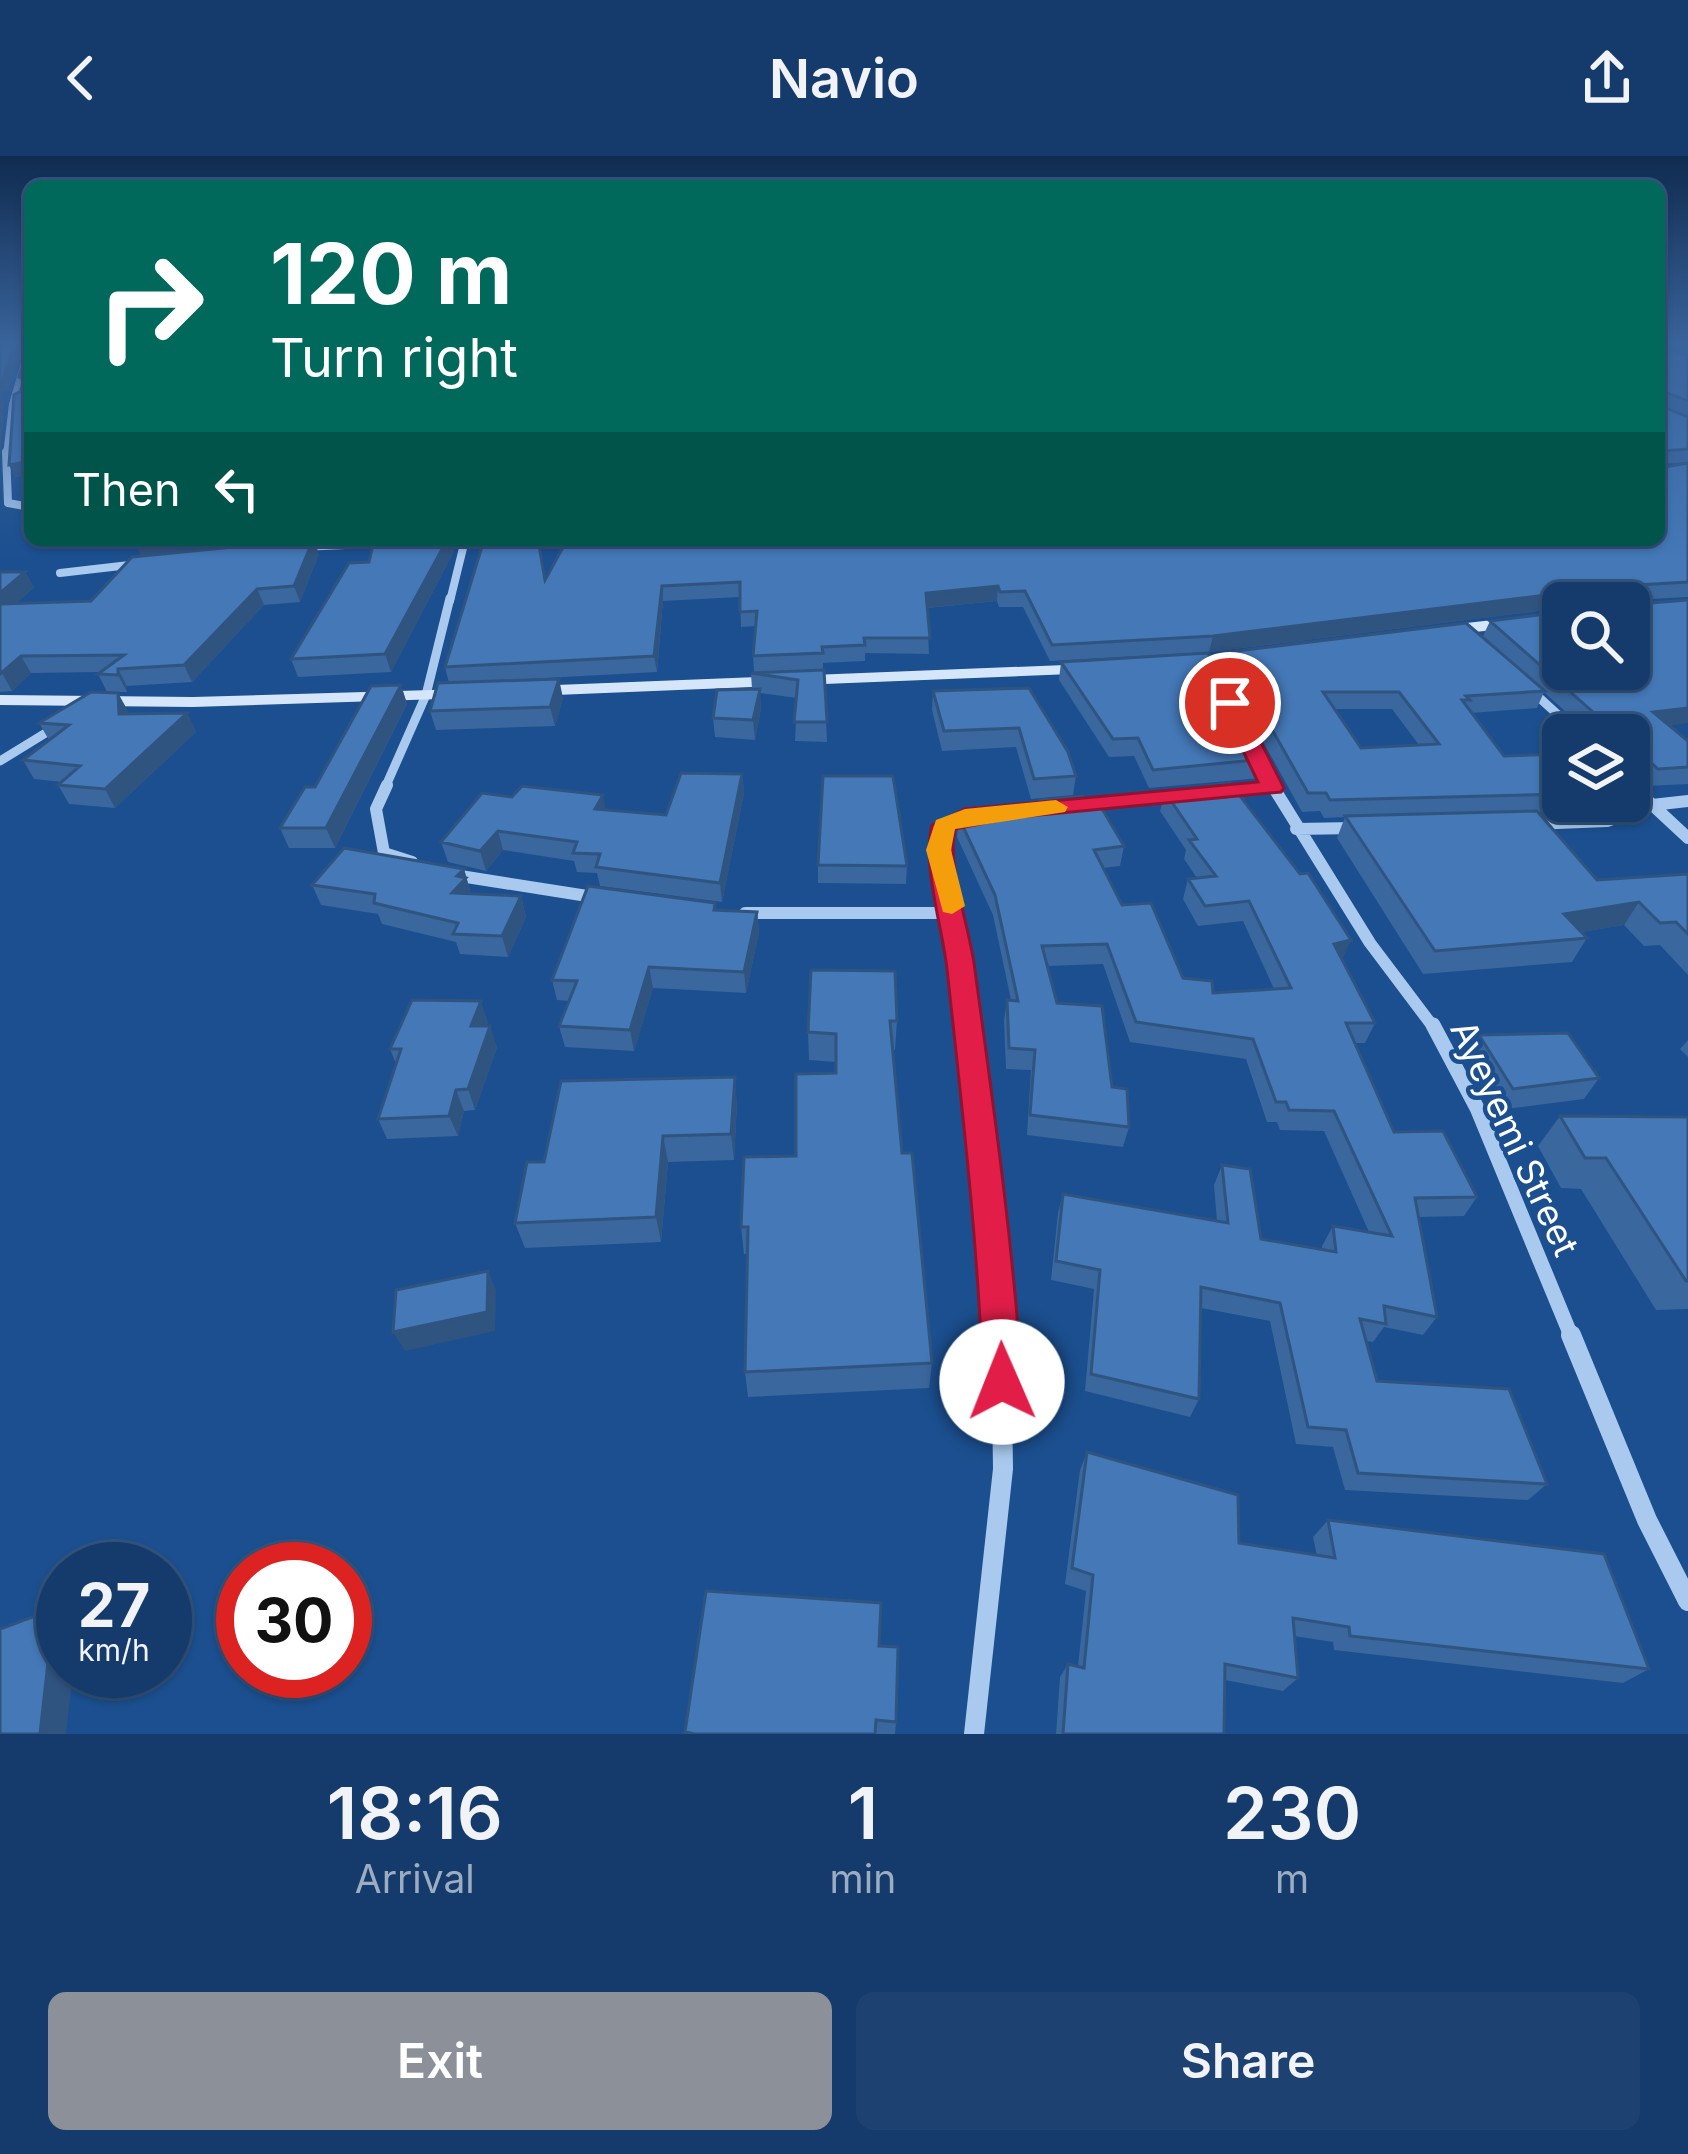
<!DOCTYPE html>
<style>
:root{--surface:#143b6b;--page:#1d4271;--text:#f1f3f6;--muted:#9dadc1;--line:#33557e;--accent:#8c9099}
body{margin:0;font-family:Inter,sans-serif;background:var(--page);color:var(--text);height:100vh;display:flex;flex-direction:column;font-size:45px;white-space:nowrap}
*{box-sizing:border-box;margin:0}
p{font-size:39px;color:var(--muted)}
.icon{flex:none;width:66px;height:66px;fill:none;stroke:currentColor;stroke-width:2;stroke-linecap:round;stroke-linejoin:round}
.map{position:relative;height:1578px;overflow:hidden}
.details{display:flex;flex-direction:column;background:var(--surface);flex:1}
.details>*{flex:none}
.guide{position:absolute;left:24px;top:24px;width:1641px;height:366px;border-radius:18px;box-shadow:0 3px 9px #0004,0 0 0 3px var(--line);background:#00695c;color:#fff;overflow:hidden}
.fabs{position:absolute;left:1542px;top:426px;display:grid;gap:24px}
.fabs a{display:grid;place-items:center;width:108px;height:108px;border-radius:18px;background:var(--surface);box-shadow:0 3px 9px #0004,0 0 0 3px var(--line);font-size:60px}
.speed{position:absolute;left:36px;top:1386px;display:flex;gap:24px;font-size:60px;font-weight:700;text-align:center}
.speed>*{display:grid;place-content:center;width:156px;height:156px;border-radius:50%;background:var(--surface);box-shadow:0 3px 9px #0004,0 0 0 3px var(--line);line-height:1}
.speed small{font-size:30px;font-weight:400}
.speed .limit{border:18px solid #d22;background:#fff;color:#111}
.pin{position:absolute;display:grid;place-items:center;width:102px;height:102px;color:#fff;margin:-51px;border:6px solid #fff;border-radius:50%;box-shadow:0 3px 12px #0007}
.me{position:absolute;width:132px;margin:-66px;rotate:359deg;stroke-linejoin:round;filter:drop-shadow(0 0 9px #0008)}
.turn{display:flex;align-items:center;gap:42px;height:252px;padding:0 48px;font-size:54px}
.turn .icon{width:156px;height:156px;stroke-width:2.5}
.turn b{display:block;font-size:84px;line-height:102px}
.then{display:flex;align-items:center;height:114px;padding:0 48px;background:#0003;gap:24px;font-size:45px}
.eta{display:flex;justify-content:space-evenly;align-items:center;height:204px;text-align:center}
.eta b{font-size:72px;font-weight:600;line-height:84px}
.button{display:flex;gap:24px;margin-top:auto;padding:24px 48px}
.button a{flex:1;height:138px;border-radius:18px;background:var(--accent);color:#fff;font-size:48px;font-weight:600;line-height:138px;text-align:center}
.button a+a{background:var(--page);color:var(--text)}
header{display:flex;justify-content:space-between;align-items:center;height:156px;padding:0 48px;background:var(--surface);font-size:54px;font-weight:600}
.map>svg:first-child{display:block}
.lines{fill:none;stroke-linecap:round;stroke-linejoin:round}
.street-far5{stroke:#a9c9ee;stroke-width:6}
.street-far4{stroke:#a9c9ee;stroke-width:8}
.street-far3{stroke:#a9c9ee;stroke-width:9}
.street-far2{stroke:#a9c9ee;stroke-width:12}
.street-far1{stroke:#a9c9ee;stroke-width:15}
.street{stroke:#a9c9ee;stroke-width:20}
.secondary{fill:#d6e6fa;fill-rule:evenodd}
.wall{fill:#3a679d;fill-rule:evenodd}
.shaded-wall{fill:#305480}
.building{fill:#4478b7;stroke:#305480;stroke-width:3;fill-rule:evenodd}
.route{fill:#e11d48;stroke:#92132f;stroke-width:3}
.slow{fill:#f59e0b}
.labels{text-anchor:middle;stroke-width:9;stroke-linejoin:round;paint-order:stroke}
.street-label{font-size:36px;fill:#fff;stroke:#1b4f8f}
</style>
<header><svg class="icon" aria-label="back" viewBox="0 0 24 24"><path d="M15 5l-7 7 7 7"/></svg>Navio<svg class="icon" aria-label="share" viewBox="0 0 24 24"><path d="M12 15V3M7 8l5-5 5 5M5 13v7h14v-7"/></svg></header>
<div class="map">
<svg width="1688" height="1578" viewBox="0 0 1688 1578">
<rect width="100%" height="100%" fill="#1b4f8f"/>
<g class="lines">
<path class="street-far5" d="M 6,299 L 12,248 L 30,187"/>
<path class="street-far4" d="M 6,296 L 8,347 L 30,351
M 440,388 L 504,384
M 302,391 L 389,387
M 60,417 L 138,408
M 450,445 L 465,384"/>
<path class="street-far3" d="M 1532,535 L 1580,579
M 1257,600 L 1274,632
M 0,605 L 57,570
M 1629,627 L 1634,632
M 385,632 L 426,539 L 450,442
M 1263,632 L 1273,631"/>
<path class="street-far2" d="M 387,629 L 376,653 L 384,697 L 412,706
M 1272,629 L 1370,787 L 1434,872
M 1631,629 L 1688,682
M 1220,636 L 1273,631
M 1071,650 L 1176,640
M 1531,668 L 1607,665 L 1652,649 L 1688,645
M 1296,673 L 1355,672
M 454,719 L 600,742
M 745,757 L 954,757
M 968,872 L 954,757 L 938,694 L 944,669 L 965,660 L 1021,654"/>
<path class="street-far1" d="M 968,869 L 1001,1139 L 1001,1182
M 1433,869 L 1477,952 L 1572,1182"/>
<path class="street" d="M 1571,1179 L 1647,1364 L 1688,1445
M 974,1578 L 1003,1313 L 1001,1179"/>
<path class="secondary" d="M 1563,456 L 1563,466 L 1440,480 L 1432,475 L 1440,470 Z
M 1090,508 L 1099,513 L 1096,517 L 531,540 L 522,535 L 531,530 Z
M 466,533 L 472,534 L 472,542 L 193,551 L 0,549 L 0,539 L 193,541 Z"/>
</g>
<path class="wall" d="M 1659,185 L 1688,185 L 1688,197 L 1659,187 L 1660,189 L 1688,200 L 1688,260 L 1661,249 L 1688,261 L 1688,306 L 1663,308 L 1665,311 L 1688,307 L 1688,441 L 1633,444 L 1669,570 L 1688,585 L 1688,628 L 1647,630 L 1629,613 L 1629,579 L 1591,579 L 1544,536 L 1537,552 L 1471,557 L 1504,600 L 1563,598 L 1563,644 L 1556,656 L 1538,656 L 1597,724 L 1688,718 L 1688,819 L 1660,789 L 1644,790 L 1624,769 L 1581,776 L 1587,782 L 1572,806 L 1423,818 L 1337,682 L 1345,661 L 1324,662 L 1320,655 L 1302,656 L 1223,513 L 1228,496 L 1483,480 L 1490,465 L 1629,447 L 1563,447 L 1563,452 L 1209,496 L 1050,505 L 1023,451 L 999,451 L 997,445 L 927,452 L 929,498 L 865,497 L 865,505 L 823,507 L 823,513 L 754,516 L 753,500 L 755,470 L 741,471 L 740,441 L 663,445 L 657,516 L 454,527 L 563,542 L 555,570 L 436,574 L 430,555 L 449,527 L 445,511 L 545,424 L 1659,384 ZM 1335,553 L 1392,553 L 1419,589 L 1361,592 Z
M 30,187 L 30,325 L 28,325 L 25,319 L 15,321 L 25,232 L 19,221 Z
M 454,395 L 391,516 L 298,521 L 291,503 L 369,406 Z
M 319,398 L 300,446 L 264,449 L 192,526 L 127,530 L 127,536 L 107,536 L 98,518 L 101,516 L 31,517 L 12,535 L 0,536 L 0,416 L 25,416 L 34,432 L 16,447 L 91,445 Z
M 1061,506 L 1265,603 L 1260,622 L 1149,632 L 1134,600 L 1109,601 L 1059,524 Z
M 824,514 L 827,586 L 795,585 L 797,542 L 760,537 L 761,552 L 755,584 L 715,581 L 713,562 L 752,533 L 751,517 Z
M 401,529 L 407,548 L 335,692 L 289,692 L 280,672 Z
M 1029,532 L 1076,620 L 1073,639 L 1031,643 L 1016,591 L 942,595 L 932,554 L 933,535 Z
M 118,537 L 128,558 L 187,557 L 196,576 L 115,652 L 69,648 L 58,629 L 62,626 L 34,623 L 23,604 L 49,584 L 39,567 Z
M 742,618 L 744,637 L 722,746 L 600,730 L 597,717 L 577,716 L 574,705 L 503,694 L 486,715 L 448,706 L 441,686 L 605,654 L 666,659 Z
M 1165,636 L 1342,804 L 1375,867 L 1365,887 L 1355,887 L 1394,976 L 1477,1041 L 1464,1060 L 1418,1061 L 1437,1161 L 1423,1179 L 1384,1171 L 1373,1186 L 1366,1185 L 1377,1225 L 1547,1328 L 1528,1344 L 1345,1334 L 1333,1291 L 1296,1288 L 1270,1165 L 1201,1152 L 1199,1243 L 1190,1261 L 1085,1235 L 1094,1133 L 1051,1124 L 1058,1057 L 1063,1038 L 1217,1066 L 1214,1029 L 1222,1009 L 1261,1083 L 1322,1093 L 1322,1090 L 1333,1070 L 1369,1076 L 1324,975 L 1280,974 L 1277,966 L 1267,966 L 1246,903 L 1130,886 L 1103,808 L 1047,810 L 1057,847 L 1112,931 L 1129,971 L 1123,991 L 1027,979 L 1031,914 L 1006,913 L 1004,864 L 1007,844 L 1011,844 L 993,759 L 957,681 L 959,662 L 1039,652 L 1040,644 L 1087,652 L 1124,690 L 1120,710 L 1103,712 L 1122,749 L 1183,822 L 1213,837 L 1274,833 L 1243,765 L 1198,770 L 1183,743 L 1188,723 L 1197,722 L 1184,703 L 1186,694 L 1160,655 Z
M 818,709 L 907,710 L 906,728 L 818,727 Z
M 464,713 L 471,738 L 521,740 L 526,761 L 508,801 L 460,798 L 456,786 L 382,768 L 378,758 L 321,749 L 312,729 Z
M 715,747 L 716,754 L 757,756 L 759,776 L 746,837 L 653,832 L 634,895 L 565,891 L 559,870 L 569,845 L 557,844 L 552,824 Z
M 897,865 L 895,894 L 893,894 L 902,997 L 932,1207 L 929,1232 L 748,1241 L 745,1216 L 748,1098 L 744,1098 L 741,1071 L 796,1000 L 836,917 L 836,906 L 809,904 L 808,876 Z
M 488,866 L 486,870 L 497,891 L 475,954 L 464,955 L 458,980 L 387,983 L 378,963 L 396,908 L 390,893 Z
M 1479,879 L 1599,922 L 1584,943 L 1499,954 L 1467,900 Z
M 1688,884 L 1688,901 L 1680,893 Z
M 737,947 L 734,1004 L 668,1006 L 661,1086 L 525,1092 L 515,1067 L 544,1006 Z
M 1560,960 L 1688,961 L 1688,1153 L 1656,1154 L 1581,1033 L 1561,1032 L 1538,990 Z
M 1087,1296 L 1239,1387 L 1317,1400 L 1313,1381 L 1328,1364 L 1649,1513 L 1623,1527 L 1334,1494 L 1333,1486 L 1294,1480 L 1298,1522 L 1283,1535 L 1225,1524 L 1224,1578 L 1056,1578 L 1060,1521 L 1068,1508 L 1078,1510 L 1086,1435 L 1065,1428 L 1080,1314 Z
M 879,1490 L 896,1566 L 895,1578 L 686,1578 L 685,1576 Z"/>
<path class="shaded-wall" d="M 15,185 L 23,185 L 8,234 L 0,237 L 0,224 Z
M 0,240 L 4,249 L 0,308 Z
M 25,306 L 30,312 L 30,325 L 25,319 L 15,321 L 9,309 Z
M 161,384 L 302,384 L 141,400 L 135,386 Z
M 314,384 L 319,398 L 300,446 L 294,430 Z
M 447,384 L 451,384 L 454,395 L 391,516 L 385,498 Z
M 25,416 L 34,432 L 0,461 L 0,437 Z
M 662,430 L 663,445 L 657,516 L 654,500 Z
M 998,430 L 997,445 L 925,452 L 926,437 Z
M 257,433 L 264,449 L 192,526 L 184,509 Z
M 1570,436 L 1562,452 L 1209,496 L 1213,480 Z
M 21,500 L 31,517 L 12,535 L 2,517 Z
M 118,513 L 127,530 L 127,536 L 118,519 Z
M 559,523 L 563,542 L 555,570 L 550,551 Z
M 401,529 L 407,548 L 335,692 L 326,672 Z
M 760,533 L 761,552 L 755,584 L 753,564 Z
M 118,537 L 128,555 L 128,577 L 119,558 Z
M 1688,552 L 1688,567 L 1644,573 L 1653,556 Z
M 187,557 L 196,576 L 115,652 L 105,633 Z
M 742,618 L 744,637 L 722,746 L 720,727 Z
M 603,639 L 606,658 L 595,653 Z
M 498,675 L 503,694 L 486,715 L 480,695 Z
M 464,713 L 472,742 L 452,737 L 457,720 Z
M 521,740 L 526,761 L 508,801 L 502,780 Z
M 1639,746 L 1624,769 L 1550,781 L 1564,758 Z
M 757,756 L 759,776 L 746,837 L 744,816 Z
M 1351,784 L 1342,804 L 1334,788 Z
M 649,811 L 653,832 L 634,895 L 630,874 Z
M 481,845 L 488,866 L 478,891 L 471,870 Z
M 490,870 L 497,891 L 475,954 L 468,933 Z
M 735,921 L 737,947 L 734,1004 L 731,978 Z
M 456,934 L 464,955 L 458,980 L 449,960 Z
M 663,980 L 668,1006 L 661,1086 L 656,1061 Z
M 488,1115 L 496,1134 L 495,1175 L 405,1195 L 393,1176 Z
M 54,1453 L 63,1458 L 63,1515 L 73,1515 L 66,1578 L 39,1578 Z"/>
<path class="building" d="M 0,185 L 15,185 L 3,223 L 0,224 Z
M 1659,186 L 1660,189 L 1688,200 L 1688,245 L 1668,237 L 1659,240 Z
M 30,187 L 30,224 L 29,222 L 19,221 Z
M 30,230 L 30,312 L 22,313 L 25,306 L 9,309 L 14,239 Z
M 1659,242 L 1661,250 L 1688,261 L 1688,293 L 1664,295 L 1659,299 Z
M 1659,302 L 1665,311 L 1688,307 L 1688,426 L 1637,429 L 1633,444 L 1638,448 L 1688,444 L 1688,552 L 1653,556 L 1688,585 L 1688,611 L 1658,613 L 1629,587 L 1629,579 L 1619,579 L 1490,465 L 1563,456 L 1563,513 L 1629,513 L 1629,447 L 1573,447 L 1575,441 L 1570,436 L 1213,480 L 1052,489 L 1025,435 L 1000,436 L 998,430 L 926,437 L 930,482 L 864,482 L 865,489 L 822,491 L 823,497 L 753,500 L 757,455 L 740,456 L 740,426 L 662,430 L 654,500 L 445,511 L 484,384 L 538,384 L 545,424 L 567,384 L 1659,384 Z
M 304,384 L 313,384 L 294,430 L 257,433 L 184,509 L 118,513 L 118,519 L 98,518 L 124,499 L 21,500 L 0,518 L 0,448 L 91,445 L 132,401 Z
M 374,384 L 447,384 L 385,498 L 291,503 L 349,407 L 369,406 Z
M 0,416 L 25,416 L 0,437 Z
M 1466,467 L 1545,535 L 1466,540 L 1470,544 L 1462,544 L 1504,600 L 1563,598 L 1563,626 L 1556,627 L 1563,634 L 1563,638 L 1330,644 L 1326,637 L 1308,637 L 1228,496 ZM 1323,536 L 1399,536 L 1439,588 L 1361,592 Z
M 1208,497 L 1265,603 L 1153,614 L 1138,582 L 1113,583 L 1061,506 Z
M 824,514 L 827,566 L 794,566 L 798,524 L 751,517 Z
M 559,523 L 550,551 L 430,555 L 438,527 Z
M 401,529 L 326,672 L 280,672 L 305,631 L 315,631 L 371,530 Z
M 1029,532 L 1068,596 L 1076,620 L 1034,623 L 1019,572 L 944,575 L 933,535 Z
M 760,533 L 753,564 L 713,562 L 717,534 Z
M 91,536 L 118,537 L 119,558 L 187,557 L 105,633 L 58,629 L 80,610 L 23,604 L 69,569 L 39,567 Z
M 681,617 L 742,618 L 720,727 L 596,711 L 600,698 L 573,697 L 577,686 L 498,675 L 480,695 L 441,686 L 482,637 L 512,641 L 522,630 L 603,639 L 595,653 L 666,659 Z
M 823,620 L 893,620 L 907,710 L 818,709 Z
M 1230,627 L 1300,718 L 1308,717 L 1351,784 L 1334,788 L 1375,867 L 1346,867 L 1394,976 L 1443,975 L 1477,1041 L 1415,1042 L 1437,1161 L 1384,1150 L 1386,1168 L 1360,1163 L 1377,1225 L 1509,1233 L 1547,1328 L 1358,1317 L 1346,1274 L 1308,1271 L 1280,1147 L 1201,1131 L 1199,1243 L 1091,1218 L 1100,1114 L 1056,1105 L 1063,1038 L 1228,1067 L 1222,1009 L 1250,1013 L 1261,1083 L 1336,1096 L 1333,1070 L 1392,1080 L 1334,955 L 1289,954 L 1286,946 L 1276,946 L 1253,883 L 1136,866 L 1107,788 L 1042,790 L 1057,847 L 1102,850 L 1112,931 L 1127,933 L 1129,971 L 1030,959 L 1035,894 L 1009,892 L 1007,844 L 1018,845 L 995,739 L 959,662 L 1042,651 L 1040,644 L 1083,640 L 1087,652 L 1101,651 L 1124,690 L 1094,694 L 1122,749 L 1151,747 L 1183,822 L 1212,825 L 1213,837 L 1291,832 L 1249,745 L 1205,750 L 1188,723 L 1216,720 L 1189,684 L 1197,683 L 1165,636 Z
M 1537,655 L 1597,724 L 1688,718 L 1688,778 L 1676,766 L 1660,767 L 1639,746 L 1564,758 L 1587,782 L 1435,795 L 1345,660 Z
M 344,692 L 464,713 L 457,720 L 466,722 L 452,737 L 521,740 L 502,780 L 453,778 L 458,767 L 374,747 L 375,738 L 312,729 Z
M 588,730 L 715,747 L 714,754 L 757,756 L 744,816 L 649,811 L 630,874 L 559,870 L 577,825 L 552,824 Z
M 811,814 L 895,815 L 897,865 L 890,865 L 902,997 L 912,997 L 932,1207 L 745,1216 L 748,1071 L 741,1071 L 744,1001 L 796,1000 L 796,918 L 836,917 L 836,878 L 808,876 Z
M 412,844 L 481,845 L 471,870 L 490,870 L 468,933 L 456,934 L 449,960 L 378,963 L 401,893 L 390,893 Z
M 1568,877 L 1599,922 L 1513,933 L 1479,879 Z
M 735,921 L 731,978 L 663,980 L 656,1061 L 515,1067 L 527,1006 L 544,1006 L 561,925 Z
M 1560,960 L 1688,961 L 1688,1125 L 1686,1125 L 1606,1002 L 1585,1002 Z
M 488,1115 L 487,1156 L 393,1176 L 396,1134 Z
M 1087,1296 L 1238,1339 L 1239,1387 L 1335,1402 L 1328,1364 L 1604,1398 L 1649,1513 L 1350,1480 L 1349,1471 L 1293,1462 L 1298,1522 L 1225,1508 L 1224,1578 L 1063,1578 L 1068,1508 L 1084,1512 L 1093,1419 L 1072,1412 Z
M 706,1435 L 881,1447 L 879,1490 L 898,1491 L 896,1566 L 876,1564 L 875,1578 L 695,1578 L 685,1576 Z
M 54,1453 L 40,1578 L 0,1578 L 0,1473 Z"/>
<linearGradient id="sky" x2="0" y2="1"><stop stop-color="#0f2b4f"/><stop offset="0.46" stop-color="#39639b"/><stop offset="1" stop-color="#39639b" stop-opacity="0"/></linearGradient>
<rect width="1688" height="406" fill="url(#sky)"/>
<path class="route" d="M 1230,541 L 1241,547 L 1284,632 L 1281,636 L 1009,662 L 955,673 C 947,710 968,767 974,807 C 993,947 1013,1085 1022,1226 L 1016,1240 L 1002,1245 L 988,1240 L 983,1226 C 978,1088 962,951 947,813 C 942,769 922,710 932,669 L 965,653 L 1258,626 L 1220,547 Z"/>
<path class="slow" d="M 1056,644 L 1068,651 L 1065,656 L 955,673 L 951,694 L 965,750 L 952,758 L 943,756 L 926,694 L 936,664 L 965,653 Z"/>
<g class="labels">
<g class="street-label">
<text transform="translate(1515 982) rotate(65)" y="13">Ayeyemi Street</text>
</g>
</g>
</svg>
<div class="fabs">
<a><svg class="icon" aria-label="search" viewBox="0 0 24 24"><circle cx="10" cy="10" r="6"/><path d="M15 15l6 6"/></svg></a>
<a><svg class="icon" aria-label="layers" viewBox="0 0 24 24"><path d="M12 4l9 5-9 5-9-5zM3 14l9 5 9-5"/></svg></a>
</div>
<div class="speed"><div>27<small>km/h</small></div><div class="limit">30</div></div>
<div class="pin" style="left:1230px;top:547px;background:#d93025"><svg class="icon" aria-label="arrive" viewBox="0 0 24 24"><path d="M6 21V4h12l-3 4 3 4H6"/></svg></div>
<svg class="me" style="left:1002px;top:1226px" viewBox="-20 -20 40 40"><circle r="19" fill="#fff"/><path d="M0-13L10 11 0 6-10 11z" fill="#e11d48"/></svg>
<div class="guide">
<div class="turn"><svg class="icon" aria-label="right" viewBox="0 0 24 24"><path d="M7 20v-9h11M14 6l5 5-5 5"/></svg><div><b>120 m</b>Turn right</div></div>
<div class="then">Then<svg class="icon" aria-label="left" viewBox="0 0 24 24"><path d="M17 20v-9H6M10 6l-5 5 5 5"/></svg></div>
</div>
</div>
<section class="details">
<div class="eta">
<div><b>18:16</b><p>Arrival</p></div>
<div><b>1</b><p>min</p></div>
<div><b>230</b><p>m</p></div>
</div>
<div class="button"><a>Exit</a><a>Share</a></div>
</section>
